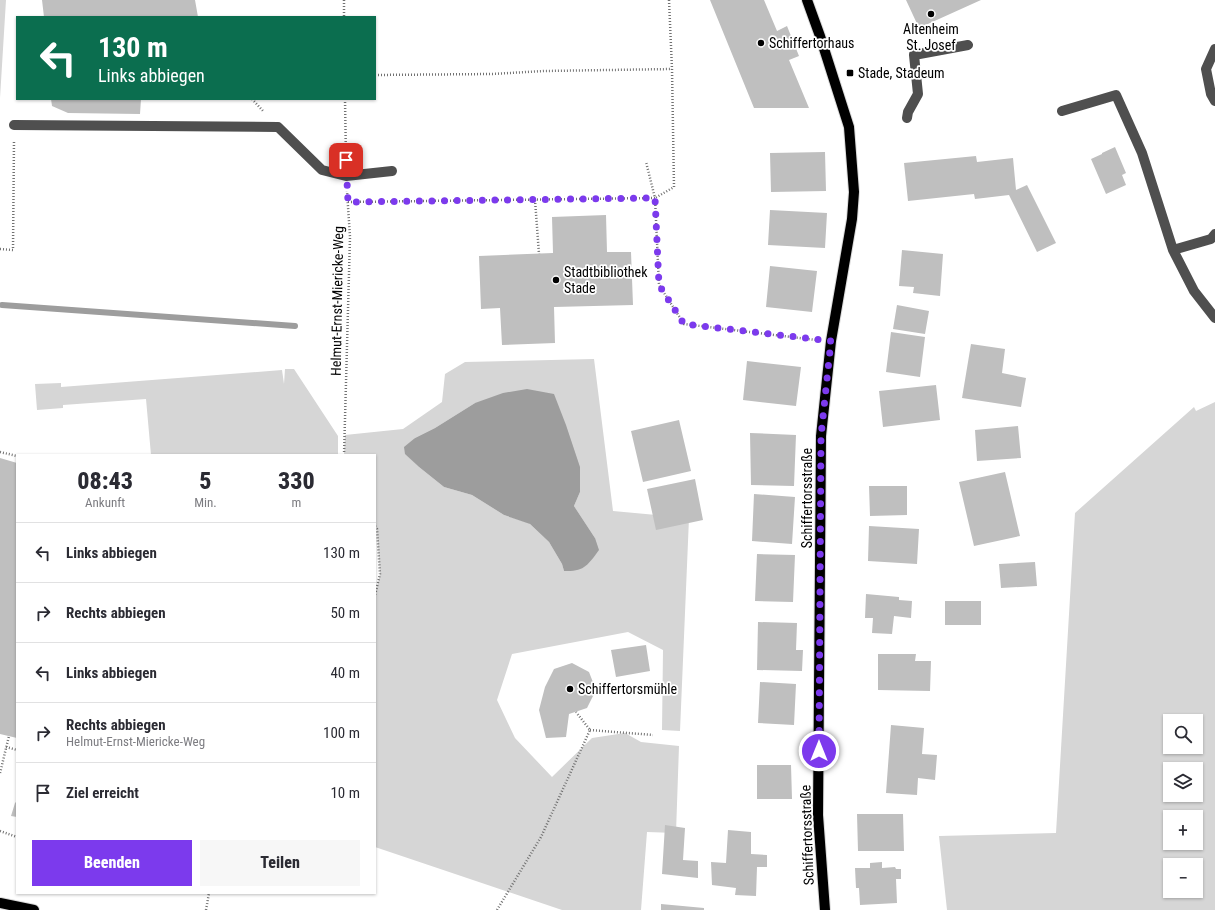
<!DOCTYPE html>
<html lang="de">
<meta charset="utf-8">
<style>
:root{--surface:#fff;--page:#f7f7f7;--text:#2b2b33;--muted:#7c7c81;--line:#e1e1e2;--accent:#7c3aed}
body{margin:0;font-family:"Roboto Condensed",sans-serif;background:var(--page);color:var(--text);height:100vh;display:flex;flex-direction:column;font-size:15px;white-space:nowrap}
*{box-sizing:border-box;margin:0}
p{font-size:13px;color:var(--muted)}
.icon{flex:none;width:22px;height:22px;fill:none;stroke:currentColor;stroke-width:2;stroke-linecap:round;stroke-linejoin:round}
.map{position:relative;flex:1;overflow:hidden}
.panel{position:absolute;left:16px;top:454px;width:360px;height:440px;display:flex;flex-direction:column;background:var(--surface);border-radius:0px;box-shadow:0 1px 3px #0004}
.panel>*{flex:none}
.top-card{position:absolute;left:16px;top:16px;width:360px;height:84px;border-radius:0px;box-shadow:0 1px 3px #0004;background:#0b6e4f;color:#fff;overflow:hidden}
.tools{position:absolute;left:1163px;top:714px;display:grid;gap:8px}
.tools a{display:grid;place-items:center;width:40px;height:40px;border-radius:0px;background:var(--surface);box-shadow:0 1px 3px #0004;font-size:20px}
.pin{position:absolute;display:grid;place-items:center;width:34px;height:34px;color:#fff;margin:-17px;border-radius:8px;box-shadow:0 2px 6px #0006}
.me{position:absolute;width:44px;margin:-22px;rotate:0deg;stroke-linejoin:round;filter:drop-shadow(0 0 3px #0008)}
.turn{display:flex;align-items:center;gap:14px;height:84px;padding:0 16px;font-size:18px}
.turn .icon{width:52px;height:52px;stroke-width:2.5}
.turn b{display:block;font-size:28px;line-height:34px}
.eta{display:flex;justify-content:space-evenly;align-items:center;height:68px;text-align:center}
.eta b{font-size:24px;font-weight:800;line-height:28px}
.cta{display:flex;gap:8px;margin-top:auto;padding:8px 16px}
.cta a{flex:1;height:46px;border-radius:0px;background:var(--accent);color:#fff;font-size:16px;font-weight:800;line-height:46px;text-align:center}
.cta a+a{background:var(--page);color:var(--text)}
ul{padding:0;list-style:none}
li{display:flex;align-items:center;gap:12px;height:60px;padding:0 16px;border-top:1px solid var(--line)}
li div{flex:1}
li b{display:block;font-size:15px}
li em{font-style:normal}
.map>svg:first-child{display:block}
.green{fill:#d6d6d6;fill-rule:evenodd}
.water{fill:#9d9d9d}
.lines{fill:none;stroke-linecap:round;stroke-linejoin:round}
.stream{stroke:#9d9d9d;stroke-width:6}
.building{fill:#bfbfbf}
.major-casing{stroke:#dbdbdb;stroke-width:12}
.path{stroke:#717171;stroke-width:2.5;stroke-dasharray:1 2;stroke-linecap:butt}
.minor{stroke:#4f4f4f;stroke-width:10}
.major{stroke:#000;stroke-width:10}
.route{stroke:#7c3aed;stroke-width:7;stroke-dasharray:0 12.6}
.poi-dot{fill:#000;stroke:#fff;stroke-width:1.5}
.labels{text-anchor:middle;stroke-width:3.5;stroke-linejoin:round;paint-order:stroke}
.poi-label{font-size:14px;fill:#000;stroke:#fff;text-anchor:start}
.street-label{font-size:14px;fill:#000;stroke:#fff}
</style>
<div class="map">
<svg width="1215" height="910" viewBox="0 0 1215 910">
<rect width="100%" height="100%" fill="#fff"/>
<path class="green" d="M 0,0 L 6,0 L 0,98 Z
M 594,359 L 613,511 L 689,518 L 680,731 L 662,730 L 663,650 L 628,632 L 512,654 L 497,700 L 515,738 L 552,777 L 592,738 L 625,733 L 641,742 L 679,746 L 676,833 L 647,832 L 641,910 L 562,910 L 375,847 L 375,595 L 380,574 L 377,529 L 375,526 L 375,455 L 344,455 L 345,435 L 403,429 L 442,402 L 445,374 L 465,362 ZM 475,403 L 580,492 L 574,506 L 595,538 L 564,571 L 562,564 L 549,542 L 529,523 L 504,515 L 472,495 L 444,487 L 419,467 L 406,454 L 415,438 L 435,428 Z
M 285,369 L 294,369 L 338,436 L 338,455 L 151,455 L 146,399 L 63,405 L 63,408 L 37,410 L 35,384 L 61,383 L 61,387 L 282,370 L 284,384 Z
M 1215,402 L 1215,910 L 947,910 L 939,836 L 1056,833 L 1075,513 L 1194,407 L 1196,411 ZM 1170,721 L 1196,721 L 1196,747 L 1170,747 ZM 1170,769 L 1196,769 L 1196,795 L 1170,795 ZM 1170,817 L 1196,817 L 1196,843 L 1170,843 ZM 1170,865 L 1196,865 L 1196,891 L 1170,891 Z"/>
<path class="water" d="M 527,389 L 554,394 L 566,425 L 580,467 L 580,492 L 574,506 L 595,538 L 599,550 C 588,565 584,572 564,571 L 562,564 L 549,542 L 530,524 L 504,515 L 472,495 L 444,487 L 419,467 L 405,454 L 404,447 L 415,438 L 435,428 L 475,403 L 503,393 Z"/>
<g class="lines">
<path class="stream" d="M 2,305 L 295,326"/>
</g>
<path class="building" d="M 42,0 L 195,0 L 198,17 L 44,17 Z
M 710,0 L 764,0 L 777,31 L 787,26 L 799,56 L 789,60 L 809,108 L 754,108 Z
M 906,0 L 981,0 L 919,28 Z
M 51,99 L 141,99 L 140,114 L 68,113 L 52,106 Z
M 1115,147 L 1126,173 L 1122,175 L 1126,185 L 1106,194 L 1091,159 L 1102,154 L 1102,153 Z
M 825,152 L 826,191 L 771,192 L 770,153 Z
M 976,156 L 977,162 L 1013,158 L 1016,190 L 1027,185 L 1056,243 L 1037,252 L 1009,195 L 975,199 L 974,194 L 908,201 L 904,163 Z
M 770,210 L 827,213 L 825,248 L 768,245 Z
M 606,215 L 607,252 L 631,252 L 633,305 L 554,307 L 555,343 L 502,345 L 500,308 L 481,309 L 479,256 L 553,253 L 552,217 Z
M 902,250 L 943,254 L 940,296 L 913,293 L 914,287 L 899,286 Z
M 770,266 L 817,271 L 812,312 L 766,307 Z
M 897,305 L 929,311 L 925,334 L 893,329 Z
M 891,332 L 925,337 L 920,377 L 886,372 Z
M 971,344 L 1005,349 L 1002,373 L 1026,378 L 1021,407 L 962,398 Z
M 747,361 L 801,367 L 796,406 L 743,400 Z
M 936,385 L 940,420 L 883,427 L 879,391 Z
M 679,420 L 691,471 L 643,482 L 631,431 Z
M 1018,426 L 1021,458 L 977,461 L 975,430 Z
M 750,433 L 796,435 L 794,486 L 751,485 Z
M 0,458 L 17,463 L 17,738 L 0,734 Z
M 1005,472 L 1020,536 L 974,546 L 959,482 Z
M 695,479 L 703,520 L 656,530 L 647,489 Z
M 869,486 L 907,486 L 907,515 L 870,516 Z
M 754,494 L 795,497 L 792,544 L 752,541 Z
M 869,526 L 919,529 L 917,564 L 868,561 Z
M 757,554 L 795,555 L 793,602 L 755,601 Z
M 1035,562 L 1037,586 L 1001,588 L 999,564 Z
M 866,594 L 899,597 L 899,600 L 912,601 L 911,618 L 894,616 L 892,634 L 872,633 L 873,618 L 865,618 Z
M 945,601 L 981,601 L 981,625 L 945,625 Z
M 758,622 L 797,623 L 796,650 L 803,650 L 802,671 L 757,670 Z
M 646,645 L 650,671 L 616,677 L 611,650 Z
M 878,654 L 916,654 L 915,661 L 931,661 L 930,691 L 878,690 Z
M 572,663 L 589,672 L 596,690 L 587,708 L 569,714 L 566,737 L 546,738 L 539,710 L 545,687 L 554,669 Z
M 760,682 L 796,684 L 794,725 L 758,723 Z
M 891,725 L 924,728 L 922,754 L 937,755 L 935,780 L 918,778 L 917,795 L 886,793 Z
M 757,765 L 791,765 L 792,799 L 757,799 Z
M 17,801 L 17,817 L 11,816 L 15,803 Z
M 857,814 L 903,814 L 904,851 L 858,851 Z
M 665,825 L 685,828 L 683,860 L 698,861 L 698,878 L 662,874 Z
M 728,830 L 751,832 L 751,854 L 767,855 L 767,867 L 757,867 L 756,896 L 735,895 L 736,888 L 712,885 L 711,862 L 726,863 Z
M 882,862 L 882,868 L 895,867 L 896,869 L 901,869 L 901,879 L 896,879 L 897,903 L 860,905 L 859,888 L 856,888 L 855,868 L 870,868 L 870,863 Z
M 661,904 L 704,908 L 704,910 L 661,910 Z"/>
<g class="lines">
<g class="major-casing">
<path id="major" d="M 807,0 L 820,36 L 849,127 L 854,192 L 852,219 L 831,341 L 821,436 L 818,815 L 825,910
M 0,903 L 34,910"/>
</g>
<path class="path" d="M 344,0 L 344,17
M 669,0 L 672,69 L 674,187 L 655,198 L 659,285 L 684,324 L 816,340
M 375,75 L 492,74 L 544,71 L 672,69
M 252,99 L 264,112
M 345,99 L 346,160
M 535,200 L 539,254
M 348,202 L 655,198 L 646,162
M 0,249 L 13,250 L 14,140
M 0,452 L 17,456
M 344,455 L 350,237 L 347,191
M 375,526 L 377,529 L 380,574 L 375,595
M 590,730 L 653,735
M 6,747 L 17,750
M 0,773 L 9,736
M 0,831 L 17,837
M 206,910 L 209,893
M 497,910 L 541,837 L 590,730 L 576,712"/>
<path class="minor" d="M 1215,49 L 1206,69 L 1211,94 L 1215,101
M 1062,111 L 1116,95 L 1142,153 L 1173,250 L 1194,291 L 1215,318
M 907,118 L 908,112 L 918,94 L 914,55 L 968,45
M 14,125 L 278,127 L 322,170 L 346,176 L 392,171
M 1173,250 L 1211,239 L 1215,234"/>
<use href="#major" class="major"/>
</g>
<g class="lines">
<path class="route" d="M 346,160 L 348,202 L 655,198 L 659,285 L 684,324 L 831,341 L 821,436 L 819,751"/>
</g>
<g class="poi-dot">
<circle cx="931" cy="14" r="4"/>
<circle cx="761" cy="43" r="4"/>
<rect x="846" y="69" width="8" height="8" rx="2"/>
<circle cx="556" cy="280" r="4"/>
<circle cx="570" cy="689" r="4"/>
</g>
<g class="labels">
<g class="poi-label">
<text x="931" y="34" text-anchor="middle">Altenheim<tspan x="931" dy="16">St. Josef</tspan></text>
<text x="769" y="48">Schiffertorhaus</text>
<text x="858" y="78">Stade, Stadeum</text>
<text x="564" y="277">Stadtbibliothek<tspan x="564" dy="16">Stade</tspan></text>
<text x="578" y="694">Schiffertorsmühle</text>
</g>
<g class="street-label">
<text transform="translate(337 301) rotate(-89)" y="5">Helmut-Ernst-Miericke-Weg</text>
<text transform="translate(807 498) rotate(-90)" y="5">Schiffertorsstraße</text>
<text transform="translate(807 835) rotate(-92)" y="5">Schiffertorsstraße</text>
</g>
</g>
</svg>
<div class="tools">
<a><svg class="icon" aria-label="search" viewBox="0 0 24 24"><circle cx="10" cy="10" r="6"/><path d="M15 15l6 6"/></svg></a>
<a><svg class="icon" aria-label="layers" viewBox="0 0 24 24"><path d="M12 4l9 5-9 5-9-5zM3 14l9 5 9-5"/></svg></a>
<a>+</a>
<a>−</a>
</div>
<div class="pin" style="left:346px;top:160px;background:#d93025"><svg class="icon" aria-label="arrive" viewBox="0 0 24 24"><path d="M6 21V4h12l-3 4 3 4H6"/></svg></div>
<svg class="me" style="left:819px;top:751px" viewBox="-20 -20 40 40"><circle r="17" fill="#7c3aed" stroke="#fff" stroke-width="3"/><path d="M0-11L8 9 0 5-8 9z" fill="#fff"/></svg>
<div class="top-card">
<div class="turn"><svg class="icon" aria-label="left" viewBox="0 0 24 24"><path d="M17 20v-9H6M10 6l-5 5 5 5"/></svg><div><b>130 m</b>Links abbiegen</div></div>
</div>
<section class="panel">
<div class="eta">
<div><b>08:43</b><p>Ankunft</p></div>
<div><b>5</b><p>Min.</p></div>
<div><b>330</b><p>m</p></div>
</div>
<ul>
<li><svg class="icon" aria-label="left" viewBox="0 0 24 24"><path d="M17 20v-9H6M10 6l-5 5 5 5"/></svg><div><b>Links abbiegen</b></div><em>130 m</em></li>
<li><svg class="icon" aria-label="right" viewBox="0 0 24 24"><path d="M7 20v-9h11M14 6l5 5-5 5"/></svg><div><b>Rechts abbiegen</b></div><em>50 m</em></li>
<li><svg class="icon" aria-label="left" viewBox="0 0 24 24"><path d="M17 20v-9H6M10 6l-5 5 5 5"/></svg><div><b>Links abbiegen</b></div><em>40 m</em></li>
<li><svg class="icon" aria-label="right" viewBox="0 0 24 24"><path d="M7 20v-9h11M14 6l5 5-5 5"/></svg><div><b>Rechts abbiegen</b><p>Helmut-Ernst-Miericke-Weg</p></div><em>100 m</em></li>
<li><svg class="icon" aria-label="arrive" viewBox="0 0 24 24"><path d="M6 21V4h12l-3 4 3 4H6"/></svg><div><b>Ziel erreicht</b></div><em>10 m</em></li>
</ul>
<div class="cta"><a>Beenden</a><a>Teilen</a></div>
</section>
</div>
